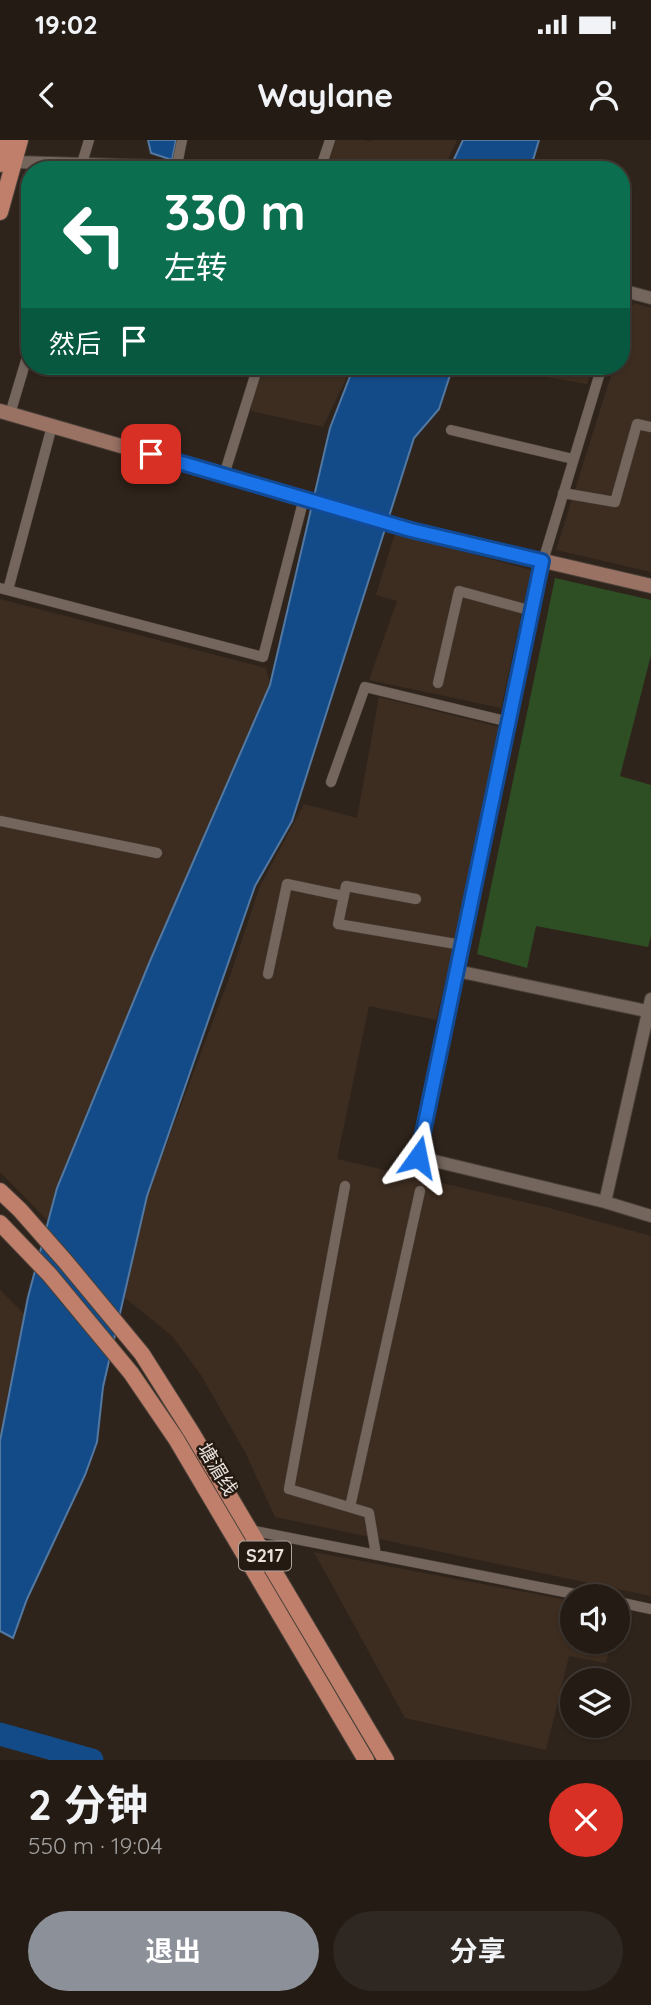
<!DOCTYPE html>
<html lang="zh">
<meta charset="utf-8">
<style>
:root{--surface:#231b14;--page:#2f2822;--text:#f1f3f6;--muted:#a3a1a0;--line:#403934;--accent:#8c9099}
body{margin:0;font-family:Quicksand,"Noto Sans SC",sans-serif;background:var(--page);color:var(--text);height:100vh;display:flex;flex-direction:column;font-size:26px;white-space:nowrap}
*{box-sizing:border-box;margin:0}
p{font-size:23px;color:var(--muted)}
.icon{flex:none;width:38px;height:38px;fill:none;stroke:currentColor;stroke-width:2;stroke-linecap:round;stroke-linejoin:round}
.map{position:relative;height:1620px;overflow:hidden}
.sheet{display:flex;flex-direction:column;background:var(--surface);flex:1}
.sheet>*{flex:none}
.top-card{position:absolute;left:21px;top:21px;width:609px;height:214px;border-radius:28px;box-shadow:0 2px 5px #0004,0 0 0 2px var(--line);background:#0b6e4f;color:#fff;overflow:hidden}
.buttons{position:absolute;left:560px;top:1444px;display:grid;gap:14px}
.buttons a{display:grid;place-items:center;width:70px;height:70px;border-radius:50%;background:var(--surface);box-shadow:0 2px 5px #0004,0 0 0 2px var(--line);font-size:35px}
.pin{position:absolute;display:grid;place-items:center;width:60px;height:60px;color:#fff;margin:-30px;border-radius:14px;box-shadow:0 4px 10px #0006}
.me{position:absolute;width:77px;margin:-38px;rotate:12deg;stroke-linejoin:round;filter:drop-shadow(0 0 5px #0008)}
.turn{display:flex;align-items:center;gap:24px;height:147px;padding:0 28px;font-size:32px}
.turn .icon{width:91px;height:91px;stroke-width:2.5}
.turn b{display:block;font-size:49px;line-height:60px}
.then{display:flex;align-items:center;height:66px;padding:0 28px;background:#0003;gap:14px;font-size:26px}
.round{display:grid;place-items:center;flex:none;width:74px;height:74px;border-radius:37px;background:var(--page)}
.overview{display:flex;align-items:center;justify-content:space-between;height:119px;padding:0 28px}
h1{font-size:42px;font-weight:700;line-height:52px}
.button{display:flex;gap:14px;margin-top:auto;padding:14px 28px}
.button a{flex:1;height:80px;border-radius:42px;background:var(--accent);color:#fff;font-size:28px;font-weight:700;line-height:80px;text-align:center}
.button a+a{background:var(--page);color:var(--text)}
.status{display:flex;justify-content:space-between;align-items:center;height:49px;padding:0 35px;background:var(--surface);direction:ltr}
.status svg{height:19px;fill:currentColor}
header{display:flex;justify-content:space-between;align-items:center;height:91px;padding:0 28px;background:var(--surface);font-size:32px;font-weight:700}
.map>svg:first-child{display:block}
.built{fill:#3d2d21}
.green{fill:#2e4f23}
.water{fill:#134b88;stroke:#5378a1;stroke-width:2}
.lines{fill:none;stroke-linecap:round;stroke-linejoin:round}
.river{stroke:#134b88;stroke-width:23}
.minor-casing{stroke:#494039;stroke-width:11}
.tertiary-casing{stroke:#494039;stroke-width:14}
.secondary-casing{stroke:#494039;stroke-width:16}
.primary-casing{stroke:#494039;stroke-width:18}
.minor{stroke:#74665d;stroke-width:10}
.tertiary{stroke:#74665d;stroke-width:12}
.secondary{stroke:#9a7263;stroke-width:14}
.primary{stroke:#c07f6a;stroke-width:16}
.route-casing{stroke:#114b97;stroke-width:18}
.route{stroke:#1a73e8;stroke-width:12}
.labels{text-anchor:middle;stroke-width:5;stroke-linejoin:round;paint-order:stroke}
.shield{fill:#251a12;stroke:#aea59f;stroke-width:2}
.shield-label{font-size:18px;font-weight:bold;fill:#e8e1db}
.street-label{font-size:19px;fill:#e8e1db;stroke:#251a12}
</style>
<div class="status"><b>19:02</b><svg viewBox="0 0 49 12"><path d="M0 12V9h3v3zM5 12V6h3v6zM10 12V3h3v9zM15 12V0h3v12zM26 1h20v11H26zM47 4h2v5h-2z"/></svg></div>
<header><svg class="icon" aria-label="back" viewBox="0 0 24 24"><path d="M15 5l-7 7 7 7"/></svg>Waylane<svg class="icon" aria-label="person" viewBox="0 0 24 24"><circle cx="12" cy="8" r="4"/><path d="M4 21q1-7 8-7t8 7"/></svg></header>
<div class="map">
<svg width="651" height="1620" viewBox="0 0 651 1620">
<rect width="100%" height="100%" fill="#2f241b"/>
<path class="built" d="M 336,0 L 365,0 L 371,2 L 372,0 L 457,0 L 443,30 L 326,30 Z
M 633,163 L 651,168 L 651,432 L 556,410 L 614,226 L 621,226 L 621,201 Z
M 257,226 L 352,226 L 323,287 L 251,271 Z
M 480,226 L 593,226 L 587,244 Z
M 395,393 L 531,430 L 501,568 L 369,540 L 397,461 L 376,455 Z
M 0,459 L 266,528 L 270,545 L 150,821 L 57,1048 L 48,1081 L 0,1032 Z
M 379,557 L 499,587 L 477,709 L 436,880 L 369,866 L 337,1019 L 546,1067 L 651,1096 L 651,1456 L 275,1377 L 245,1312 L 201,1235 L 172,1196 L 124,1157 L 147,1056 L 230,836 L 260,746 L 304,664 L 357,678 Z
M 0,1150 L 25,1175 L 0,1301 Z
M 314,1412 L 572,1461 L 572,1502 L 611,1502 L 606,1523 L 569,1516 L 546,1610 L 405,1578 Z"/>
<path class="green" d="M 555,438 L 651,460 L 651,515 L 620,636 L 651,645 L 651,796 L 648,807 L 536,786 L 527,828 L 477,814 Z"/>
<path class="water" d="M 148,0 L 176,0 L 172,20 L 151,13 Z
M 463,0 L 539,0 L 530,30 L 449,30 Z
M 354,226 L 453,226 L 439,269 L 414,298 L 292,681 L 255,746 L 147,1056 L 103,1247 L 97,1302 L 85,1335 L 27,1459 L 13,1498 L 0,1491 L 0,1301 L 28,1157 L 57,1048 L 150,821 L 270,545 L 330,288 Z"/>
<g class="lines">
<path class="river" d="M 0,1594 L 92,1620"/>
<g class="minor-casing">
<path id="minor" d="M 80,30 L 89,0
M 176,30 L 182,0
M 320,30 L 330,0
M 10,274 L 30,207
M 451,290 L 573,319
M 224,335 L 258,226
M 563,353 L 615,362 L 637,284 L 651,287
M 543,421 L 602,226
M 0,448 L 263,517 L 304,358
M 8,450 L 52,286
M 438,543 L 459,451 L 532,471
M 331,642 L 365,547 L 509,582
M 0,681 L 157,713
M 416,759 L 346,746 L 338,784 L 462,805
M 268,834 L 287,744 L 344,756
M 345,1046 L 289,1349 L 369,1373 L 376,1415
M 350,1367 L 420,1051
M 250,1390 L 585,1456
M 618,1462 L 651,1469"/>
</g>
<g class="tertiary-casing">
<path id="tertiary" d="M 14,22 L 151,26 L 166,30
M 621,150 L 651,158
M 543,421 L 418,1017 L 605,1062 L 651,859
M 457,831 L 651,872
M 605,1062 L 651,1076"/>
</g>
<g class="secondary-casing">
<path id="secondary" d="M 0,271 L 411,390 L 651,446"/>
</g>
<g class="primary-casing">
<path id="primary" d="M 0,24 L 7,0
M 0,72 L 20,0
M 0,1051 L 20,1070 L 65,1121 L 142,1214 L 192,1293 L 386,1620
M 0,1083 L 49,1134 L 131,1233 L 176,1299 L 366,1620"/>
</g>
<use href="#minor" class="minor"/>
<use href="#tertiary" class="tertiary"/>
<use href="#secondary" class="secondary"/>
<use href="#primary" class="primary"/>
</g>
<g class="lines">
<g class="route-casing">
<path id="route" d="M 151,314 L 411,390 L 542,421 L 418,1017"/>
</g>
<use href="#route" class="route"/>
</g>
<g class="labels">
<rect class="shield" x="239" y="1401.5" width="52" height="29" rx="5"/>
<g class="shield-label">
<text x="265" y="1422">S217</text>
</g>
<g class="street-label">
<text transform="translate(218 1329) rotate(59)" y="7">塘湄线</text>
</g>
</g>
</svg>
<div class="buttons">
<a><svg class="icon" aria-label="sound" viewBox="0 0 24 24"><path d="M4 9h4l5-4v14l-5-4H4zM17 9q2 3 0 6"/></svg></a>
<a><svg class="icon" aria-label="layers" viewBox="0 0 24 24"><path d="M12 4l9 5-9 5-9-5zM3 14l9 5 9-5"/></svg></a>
</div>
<div class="pin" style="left:151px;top:314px;background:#d93025"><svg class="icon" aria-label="arrive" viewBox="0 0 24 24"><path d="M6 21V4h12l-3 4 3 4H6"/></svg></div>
<svg class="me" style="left:418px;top:1017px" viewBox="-20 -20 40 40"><path d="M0-17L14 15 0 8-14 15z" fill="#1a73e8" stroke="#fff" stroke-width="4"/></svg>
<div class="top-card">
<div class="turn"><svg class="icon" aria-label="left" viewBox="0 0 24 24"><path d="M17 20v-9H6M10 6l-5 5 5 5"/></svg><div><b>330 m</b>左转</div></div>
<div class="then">然后<svg class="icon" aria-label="arrive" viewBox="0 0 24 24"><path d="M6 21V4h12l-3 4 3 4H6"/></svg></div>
</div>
</div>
<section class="sheet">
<div class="overview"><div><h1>2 分钟</h1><p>550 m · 19:04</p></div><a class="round" style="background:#d93025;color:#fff"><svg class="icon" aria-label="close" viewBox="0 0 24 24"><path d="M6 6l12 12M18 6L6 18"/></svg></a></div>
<div class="button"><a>退出</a><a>分享</a></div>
</section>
